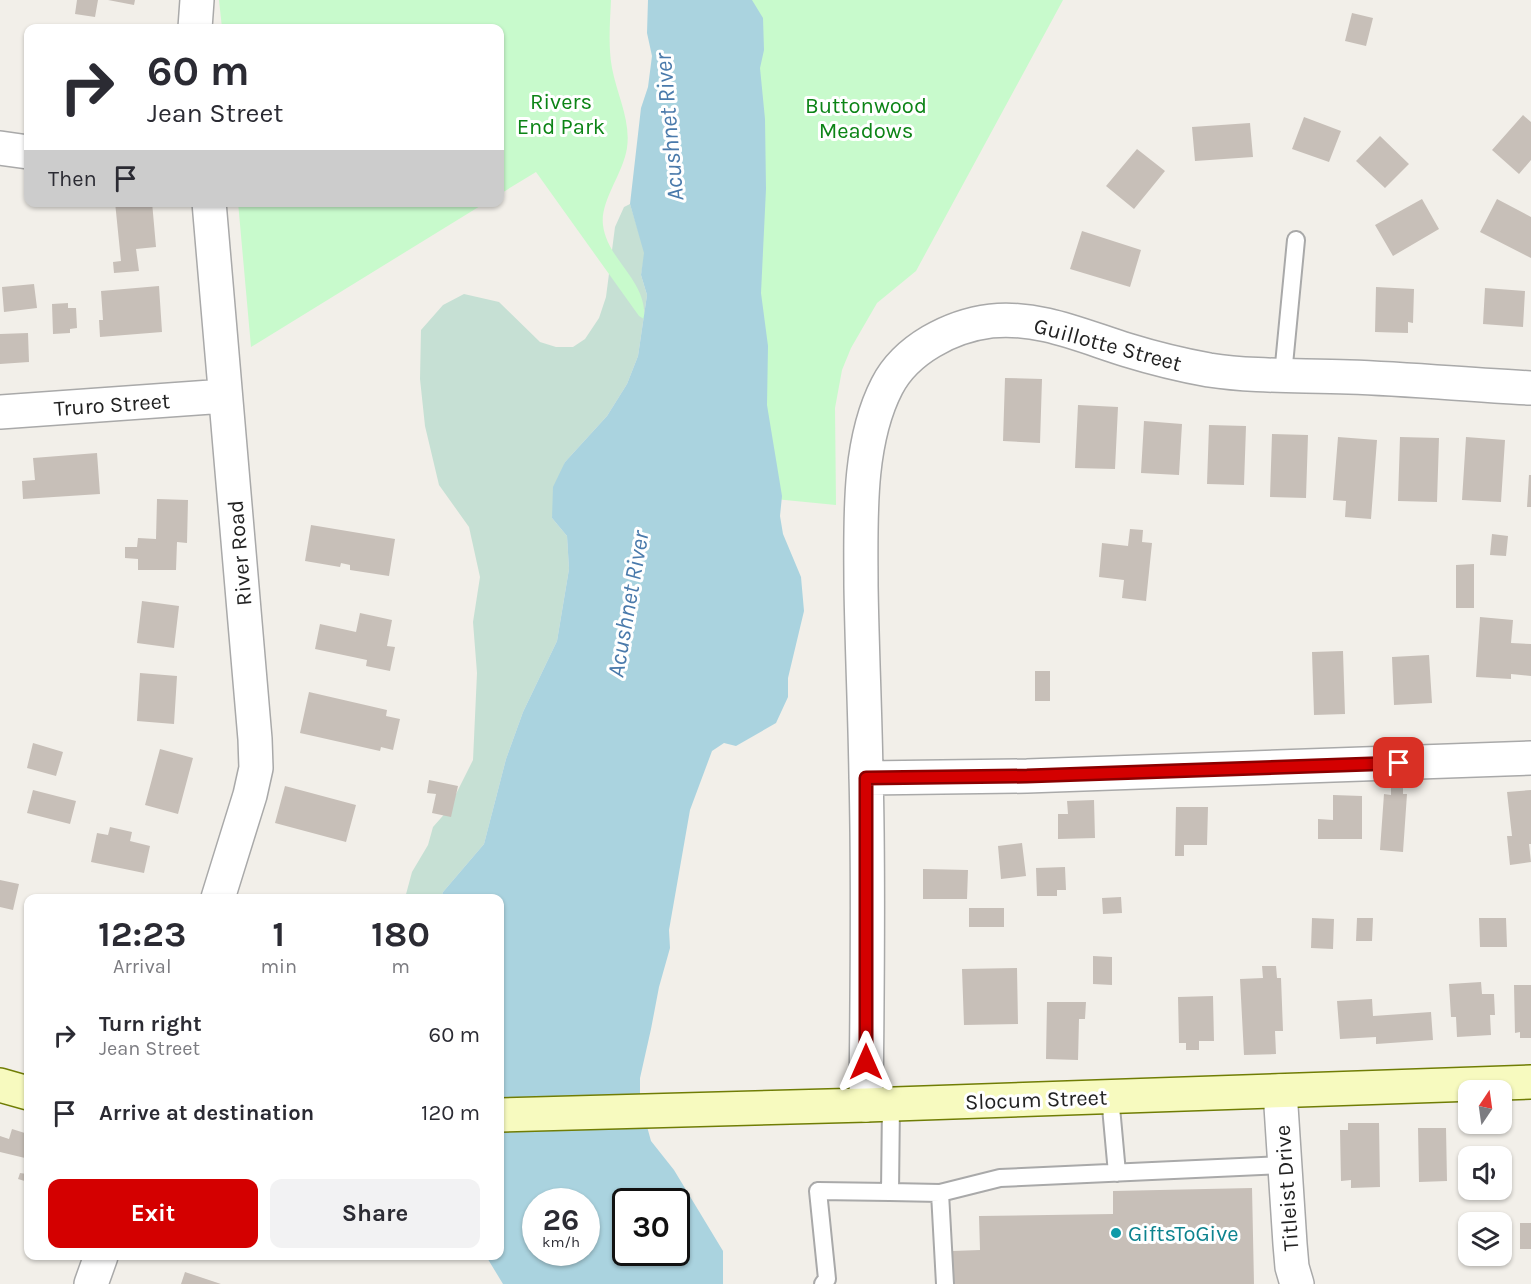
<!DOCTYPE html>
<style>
:root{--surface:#fff;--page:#f2f2f3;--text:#2b2b33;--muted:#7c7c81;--accent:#d40000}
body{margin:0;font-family:Karla,sans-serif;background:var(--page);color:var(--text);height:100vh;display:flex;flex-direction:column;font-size:22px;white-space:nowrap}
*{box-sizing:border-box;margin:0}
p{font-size:20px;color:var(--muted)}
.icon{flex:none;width:33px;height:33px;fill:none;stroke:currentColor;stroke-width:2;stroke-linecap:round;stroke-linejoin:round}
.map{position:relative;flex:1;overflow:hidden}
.drawer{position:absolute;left:24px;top:894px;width:480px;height:366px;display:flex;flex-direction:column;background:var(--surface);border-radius:12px;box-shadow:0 2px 4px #0004}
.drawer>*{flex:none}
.top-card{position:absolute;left:24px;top:24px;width:480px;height:183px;border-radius:12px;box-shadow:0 2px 4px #0004;background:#fff;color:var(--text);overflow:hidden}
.needle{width:39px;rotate:13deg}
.buttons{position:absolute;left:1458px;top:1080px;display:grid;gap:12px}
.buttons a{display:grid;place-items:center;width:54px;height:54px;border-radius:12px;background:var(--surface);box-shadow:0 2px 4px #0004;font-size:30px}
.speed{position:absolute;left:522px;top:1188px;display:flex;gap:12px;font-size:30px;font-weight:700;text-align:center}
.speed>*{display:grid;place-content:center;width:78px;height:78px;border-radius:50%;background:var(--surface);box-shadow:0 2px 4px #0004;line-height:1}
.speed small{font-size:15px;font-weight:400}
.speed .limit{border:3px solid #111;border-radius:9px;background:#fff;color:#111}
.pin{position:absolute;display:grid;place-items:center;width:51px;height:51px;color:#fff;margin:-26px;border-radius:12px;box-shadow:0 3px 9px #0006}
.me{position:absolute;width:66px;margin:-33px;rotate:0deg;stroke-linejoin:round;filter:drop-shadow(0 0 4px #0008)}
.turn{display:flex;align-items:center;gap:21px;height:126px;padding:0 24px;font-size:27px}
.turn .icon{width:78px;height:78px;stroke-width:2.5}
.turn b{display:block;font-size:42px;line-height:51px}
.then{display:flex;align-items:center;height:57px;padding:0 24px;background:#0003;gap:12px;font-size:22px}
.eta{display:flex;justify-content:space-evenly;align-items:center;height:102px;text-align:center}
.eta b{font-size:36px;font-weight:700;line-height:42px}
.cta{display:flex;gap:12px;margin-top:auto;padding:12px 24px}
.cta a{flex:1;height:69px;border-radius:12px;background:var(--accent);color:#fff;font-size:24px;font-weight:700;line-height:69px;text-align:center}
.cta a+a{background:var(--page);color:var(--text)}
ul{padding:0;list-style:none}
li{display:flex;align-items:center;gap:18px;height:78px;padding:0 24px}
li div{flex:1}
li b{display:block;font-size:22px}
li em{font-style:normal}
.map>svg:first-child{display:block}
.wetland{fill:#c6e0d4}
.park{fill:#c8facc}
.water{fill:#aad3df;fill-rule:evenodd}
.building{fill:#c7bfb8}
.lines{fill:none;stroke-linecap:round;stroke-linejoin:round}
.lane-casing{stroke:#a9a9a9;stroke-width:20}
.street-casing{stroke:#a9a9a9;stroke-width:36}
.secondary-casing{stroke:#707d05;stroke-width:36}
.lane{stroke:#fff;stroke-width:16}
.street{stroke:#fff;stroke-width:33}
.secondary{stroke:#f7fabf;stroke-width:33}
.route-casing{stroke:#8a0000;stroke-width:15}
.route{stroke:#d40000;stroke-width:10}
.culture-dot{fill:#0f9aa8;stroke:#fff;stroke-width:2}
.labels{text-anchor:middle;stroke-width:6;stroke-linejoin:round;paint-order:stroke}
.park-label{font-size:22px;fill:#0c8416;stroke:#fff}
.street-label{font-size:22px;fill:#222;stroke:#fff}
.culture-label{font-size:22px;fill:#0d838f;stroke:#fff;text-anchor:start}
.water-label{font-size:24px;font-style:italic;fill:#4a7aab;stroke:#fff}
</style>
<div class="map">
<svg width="1531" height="1284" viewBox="0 0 1531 1284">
<rect width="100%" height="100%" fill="#f2efe9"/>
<path class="wetland" d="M 630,204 L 645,253 L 641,275 L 647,295 L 638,356 L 627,384 L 607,416 L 565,462 L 552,518 L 567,536 L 569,569 L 557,641 L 523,712 L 506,759 L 484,844 L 443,892 L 441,898 L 405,898 L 412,872 L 428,845 L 433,827 L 448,810 L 473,760 L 477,673 L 473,622 L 480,577 L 469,527 L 439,485 L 425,426 L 420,379 L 421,330 L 443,305 L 464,294 L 499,302 L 540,342 L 556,347 L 573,347 L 585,339 L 599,318 L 606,297 L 615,227 L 624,207 Z"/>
<path class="park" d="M 219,0 L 611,0 C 610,23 608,46 612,68 C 617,95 631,120 627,148 C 623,174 600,201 603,225 C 607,260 648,281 644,319 L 639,316 L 536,172 L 500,194 L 500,28 L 222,28 Z
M 741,0 L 1063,0 L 916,271 L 877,303 L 851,348 L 842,370 L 835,408 L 836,505 L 743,496 Z
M 238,202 L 485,202 L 485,203 L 251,347 Z"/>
<path class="water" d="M 648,0 L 752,0 L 763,18 L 764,50 L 760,68 L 765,119 L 766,189 L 761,293 L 768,346 L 767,405 L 782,496 L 780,516 L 783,534 L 801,577 L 804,611 L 788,678 L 788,697 L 776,723 L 736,746 L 724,743 L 712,751 L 690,810 L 669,930 L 670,948 L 659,987 L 651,1029 L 640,1078 L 640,1101 L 651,1141 L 674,1170 L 723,1251 L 723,1284 L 503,1284 L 486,1256 L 500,1256 L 500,898 L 441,898 L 443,892 L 484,844 L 506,759 L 523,712 L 557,641 L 569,569 L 567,536 L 552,518 L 553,487 L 565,462 L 607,416 L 627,384 L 638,356 L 647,295 L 641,275 L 644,253 L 630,204 L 641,108 L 648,87 L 652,56 L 647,33 ZM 536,1202 L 586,1202 L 586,1252 L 536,1252 ZM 626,1202 L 676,1202 L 676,1252 L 626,1252 Z"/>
<path class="building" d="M 77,0 L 98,0 L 95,17 L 75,14 Z
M 108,0 L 135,0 L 134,5 Z
M 1352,13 L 1373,18 L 1366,46 L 1345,41 Z
M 1523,115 L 1531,122 L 1531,160 L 1519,174 L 1492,150 Z
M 1304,117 L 1341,131 L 1329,162 L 1292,149 Z
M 1250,123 L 1253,157 L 1195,161 L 1192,127 Z
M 1380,136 L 1409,164 L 1385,188 L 1356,161 Z
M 1137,149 L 1165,171 L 1134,209 L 1106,186 Z
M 1422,199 L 1439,229 L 1393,256 L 1375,225 Z
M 1497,199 L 1531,217 L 1531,258 L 1480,232 Z
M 115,202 L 152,202 L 156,247 L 136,249 L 139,271 L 114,273 L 113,262 L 121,261 Z
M 1082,231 L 1141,250 L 1130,287 L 1070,269 Z
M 34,284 L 37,308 L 4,312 L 2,287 Z
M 159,286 L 162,332 L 100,337 L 99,320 L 103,320 L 101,291 Z
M 1376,287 L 1414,289 L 1413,323 L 1408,322 L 1408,333 L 1375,332 Z
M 1485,288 L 1525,291 L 1523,327 L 1483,324 Z
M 68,303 L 68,308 L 76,308 L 77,328 L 70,329 L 70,333 L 53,334 L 52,304 Z
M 28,333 L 29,362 L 0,364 L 0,334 Z
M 1005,378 L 1042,379 L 1040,443 L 1003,441 Z
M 1078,405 L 1118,407 L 1115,469 L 1075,468 Z
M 1144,421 L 1182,424 L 1179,475 L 1141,473 Z
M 1209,425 L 1246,426 L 1244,485 L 1207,484 Z
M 1272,434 L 1308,435 L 1306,498 L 1270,497 Z
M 1338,437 L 1377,440 L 1371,519 L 1345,517 L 1346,501 L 1333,500 Z
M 1400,437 L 1439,438 L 1437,502 L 1398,501 Z
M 1466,437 L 1505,440 L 1501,502 L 1462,500 Z
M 97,453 L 100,494 L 23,499 L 22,481 L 35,480 L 33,458 Z
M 1529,475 L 1531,475 L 1531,507 L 1527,507 Z
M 157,499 L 188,500 L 187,543 L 177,542 L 176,570 L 138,570 L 138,559 L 125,558 L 125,547 L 137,547 L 138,538 L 156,539 Z
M 311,525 L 395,539 L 389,576 L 350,570 L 350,565 L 341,563 L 340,567 L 305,561 Z
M 1130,529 L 1143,530 L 1142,542 L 1152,543 L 1146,601 L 1122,598 L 1124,580 L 1099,577 L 1102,543 L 1128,546 Z
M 1492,534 L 1508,536 L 1506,556 L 1490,555 Z
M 1474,564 L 1474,608 L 1456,608 L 1456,565 Z
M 142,601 L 179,606 L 174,648 L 137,643 Z
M 360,613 L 392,620 L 387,646 L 395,647 L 390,671 L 366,666 L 367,660 L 315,649 L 320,624 L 356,632 Z
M 1480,617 L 1513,620 L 1511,643 L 1531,644 L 1531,676 L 1511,674 L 1511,679 L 1476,677 Z
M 1343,651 L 1345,714 L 1314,715 L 1312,652 Z
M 1429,655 L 1432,703 L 1394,705 L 1392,657 Z
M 1035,671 L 1050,671 L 1050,701 L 1035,701 Z
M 140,673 L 177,676 L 174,724 L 137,721 Z
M 309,692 L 387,710 L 386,716 L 400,719 L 393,750 L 381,747 L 380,751 L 300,733 Z
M 33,743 L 63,752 L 56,776 L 27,768 Z
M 160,749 L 193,758 L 178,814 L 145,805 Z
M 429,780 L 458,786 L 451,817 L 432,813 L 436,794 L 427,793 Z
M 285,786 L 356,805 L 346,842 L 275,823 Z
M 1391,786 L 1403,787 L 1403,794 L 1407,794 L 1403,852 L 1380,850 L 1384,794 L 1391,795 Z
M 33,790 L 76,801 L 70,824 L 27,813 Z
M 1531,790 L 1531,844 L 1529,844 L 1531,862 L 1510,865 L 1507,836 L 1512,836 L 1507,792 Z
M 1333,795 L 1362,796 L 1362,839 L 1318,839 L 1318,819 L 1333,820 Z
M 1094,800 L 1095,838 L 1058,839 L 1058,814 L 1068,814 L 1067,801 Z
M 1176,807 L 1208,807 L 1207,845 L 1184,845 L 1184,856 L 1175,856 Z
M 110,827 L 132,832 L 130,841 L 150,846 L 144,873 L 91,862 L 97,833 L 108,835 Z
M 1022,843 L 1026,876 L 1001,879 L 998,846 Z
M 1065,867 L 1066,890 L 1057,890 L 1057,896 L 1037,896 L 1036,868 Z
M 923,869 L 968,870 L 967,899 L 923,899 Z
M 0,880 L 19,884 L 13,910 L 0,907 Z
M 1121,897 L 1122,913 L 1103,914 L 1102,898 Z
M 969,908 L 1004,908 L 1004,927 L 969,927 Z
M 1312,918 L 1334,919 L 1333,949 L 1311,948 Z
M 1357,918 L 1373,918 L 1372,941 L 1356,941 Z
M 1479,918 L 1506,918 L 1507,947 L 1480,947 Z
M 1093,956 L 1112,957 L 1112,985 L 1093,984 Z
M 1262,966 L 1276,966 L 1277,978 L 1281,978 L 1283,1031 L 1275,1031 L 1276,1054 L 1244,1055 L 1240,979 L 1263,978 Z
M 1017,968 L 1018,1024 L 964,1025 L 962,969 Z
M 1481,982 L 1482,994 L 1494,994 L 1495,1015 L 1490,1015 L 1491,1035 L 1457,1037 L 1456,1017 L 1451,1017 L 1449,984 Z
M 1514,985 L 1531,985 L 1531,1038 L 1520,1038 L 1520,1032 L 1515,1033 Z
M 1213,996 L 1214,1041 L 1199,1041 L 1199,1050 L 1186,1050 L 1186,1043 L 1179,1043 L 1178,997 Z
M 1372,999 L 1373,1016 L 1431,1012 L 1433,1040 L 1376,1044 L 1376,1037 L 1340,1039 L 1337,1001 Z
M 1047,1002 L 1086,1002 L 1085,1019 L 1079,1019 L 1078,1060 L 1046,1059 Z
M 1348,1123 L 1379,1123 L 1380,1187 L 1351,1188 L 1351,1180 L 1341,1181 L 1340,1130 L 1348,1130 Z
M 1418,1128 L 1446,1128 L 1447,1181 L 1419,1182 Z
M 12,1129 L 28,1134 L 25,1158 L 0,1152 L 0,1136 L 9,1139 Z
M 28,1170 L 28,1182 L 18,1179 L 20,1173 L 27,1174 Z
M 1252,1188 L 1254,1284 L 953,1284 L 952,1251 L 980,1250 L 979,1216 L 1113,1214 L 1113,1191 Z
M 1520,1223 L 1531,1223 L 1531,1249 L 1520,1249 Z
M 185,1272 L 221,1284 L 181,1284 Z"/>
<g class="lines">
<g class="lane-casing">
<path id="lane" d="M 1283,375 L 1296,240
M 1110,1096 L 1117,1173
M 890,1192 L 940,1193 L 945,1284
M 940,1193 L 1000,1178 L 1284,1165
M 823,1284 L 827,1279 L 818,1191 L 890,1192 L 891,1104"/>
</g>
<g class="street-casing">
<path id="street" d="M 195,28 L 197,0
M 0,148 L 28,152
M 209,202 L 255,739 L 256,768 L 250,795 L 218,898
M 0,412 L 225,396
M 866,778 L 1027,776 L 1531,758
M 1280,1091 L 1290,1244 L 1292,1267 L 1297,1284
M 866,1105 C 867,995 869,885 866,775 C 865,712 862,649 861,586 C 861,522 857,444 887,386 C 906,349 951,326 991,321 C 1039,316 1082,336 1127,350 C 1153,358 1181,365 1209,370 C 1255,377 1302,375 1349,377 C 1410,379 1470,385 1531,388
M 91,1284 L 101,1256"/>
</g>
<g class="secondary-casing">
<path id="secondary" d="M 0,1085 L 28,1093
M 500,1115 L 866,1105 L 1531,1082"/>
</g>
<use href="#lane" class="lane"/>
<use href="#street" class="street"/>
<use href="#secondary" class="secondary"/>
</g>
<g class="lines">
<g class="route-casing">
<path id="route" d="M 866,1062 L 866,778 L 1027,776 L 1399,763"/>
</g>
<use href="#route" class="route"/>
</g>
<circle class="culture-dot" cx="1116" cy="1233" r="6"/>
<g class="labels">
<g class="park-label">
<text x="561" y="109">Rivers<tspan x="561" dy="25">End Park</tspan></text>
<text x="866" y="113">Buttonwood<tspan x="866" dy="25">Meadows</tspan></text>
</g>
<g class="street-label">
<text transform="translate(1108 344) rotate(15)" y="8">Guillotte Street</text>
<text transform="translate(112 404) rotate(-4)" y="8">Truro Street</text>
<text transform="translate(239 553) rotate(-95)" y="8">River Road</text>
<text transform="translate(1036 1099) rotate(-2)" y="8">Slocum Street</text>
<text transform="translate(1286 1188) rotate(-94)" y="8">Titleist Drive</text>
</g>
<g class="culture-label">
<text x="1128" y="1241">GiftsToGive</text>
</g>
<g class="water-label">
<text transform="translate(669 127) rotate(-95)" y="8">Acushnet River</text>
<text transform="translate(628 604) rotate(-80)" y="8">Acushnet River</text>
</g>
</g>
</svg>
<div class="buttons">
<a><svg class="needle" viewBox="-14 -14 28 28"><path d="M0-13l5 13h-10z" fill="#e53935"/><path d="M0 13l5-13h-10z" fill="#7c7c81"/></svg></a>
<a><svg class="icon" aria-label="sound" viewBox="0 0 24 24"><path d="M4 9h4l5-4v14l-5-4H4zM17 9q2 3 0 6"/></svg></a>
<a><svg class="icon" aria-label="layers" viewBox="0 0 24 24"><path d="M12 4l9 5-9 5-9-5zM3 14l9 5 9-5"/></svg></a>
</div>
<div class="speed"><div>26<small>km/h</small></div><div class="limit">30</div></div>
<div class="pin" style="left:1399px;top:763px;background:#d93025"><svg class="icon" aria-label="arrive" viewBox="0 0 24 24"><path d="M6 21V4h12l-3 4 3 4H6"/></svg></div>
<svg class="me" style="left:866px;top:1062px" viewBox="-20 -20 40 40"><path d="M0-17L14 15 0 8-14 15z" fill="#d40000" stroke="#fff" stroke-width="4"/></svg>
<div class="top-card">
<div class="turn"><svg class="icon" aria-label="right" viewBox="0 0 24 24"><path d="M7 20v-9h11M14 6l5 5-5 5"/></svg><div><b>60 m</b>Jean Street</div></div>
<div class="then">Then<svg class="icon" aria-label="arrive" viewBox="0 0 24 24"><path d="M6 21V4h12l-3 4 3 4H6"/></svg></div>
</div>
<section class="drawer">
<div class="eta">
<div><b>12:23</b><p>Arrival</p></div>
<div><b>1</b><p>min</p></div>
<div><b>180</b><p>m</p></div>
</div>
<ul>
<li><svg class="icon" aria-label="right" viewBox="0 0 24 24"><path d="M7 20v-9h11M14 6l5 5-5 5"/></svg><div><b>Turn right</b><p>Jean Street</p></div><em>60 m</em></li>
<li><svg class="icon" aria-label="arrive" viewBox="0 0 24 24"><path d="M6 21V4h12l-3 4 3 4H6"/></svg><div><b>Arrive at destination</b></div><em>120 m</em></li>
</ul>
<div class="cta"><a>Exit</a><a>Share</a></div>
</section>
</div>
